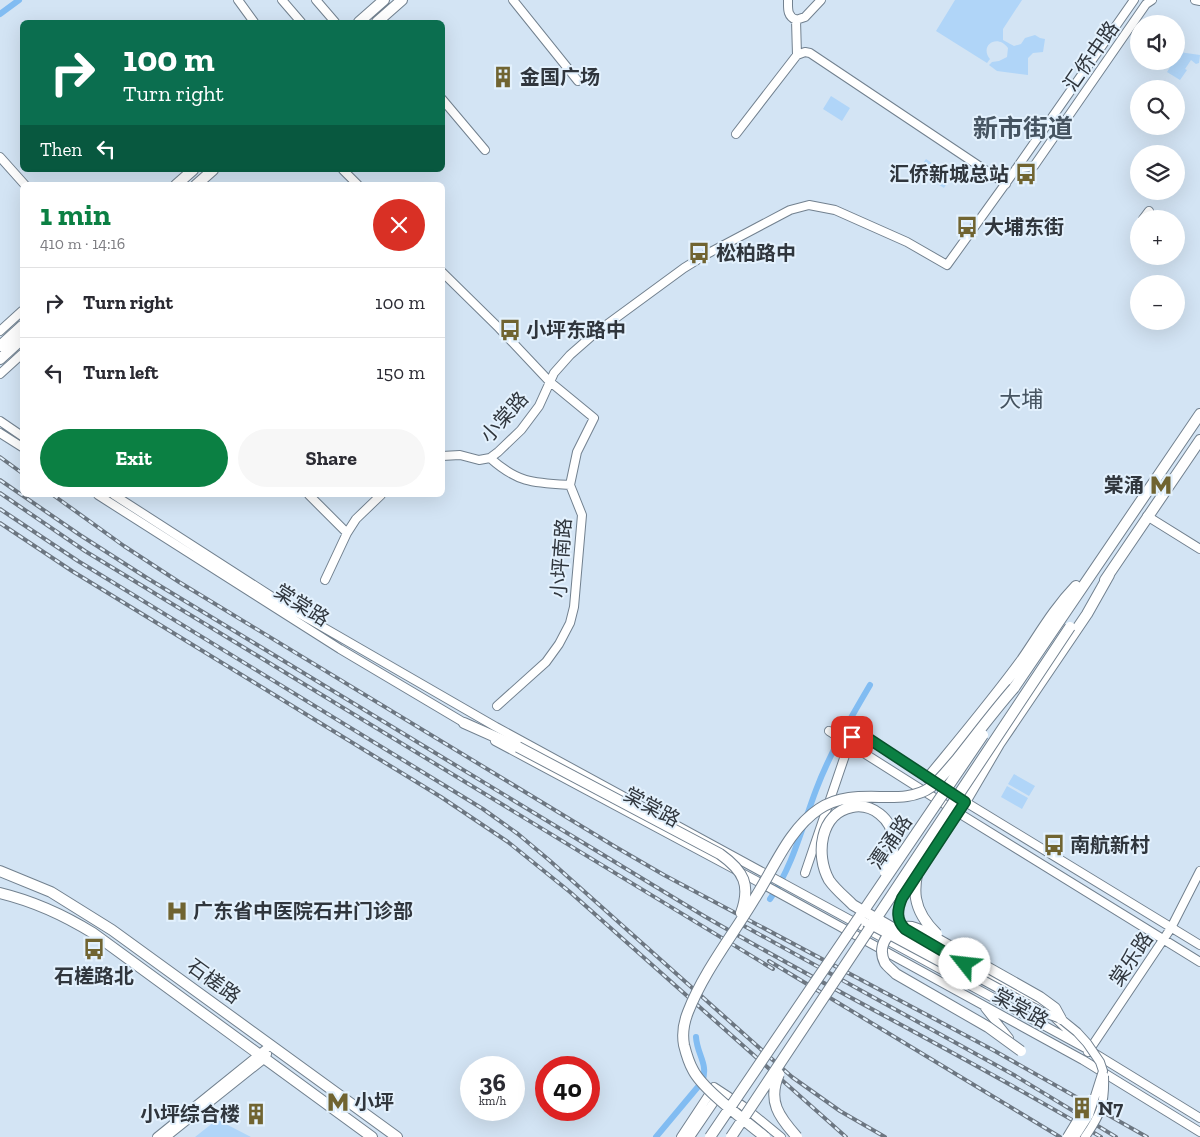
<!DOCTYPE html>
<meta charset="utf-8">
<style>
:root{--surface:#fff;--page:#f7f7f7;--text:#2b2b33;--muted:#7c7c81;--line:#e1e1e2;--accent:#0b8043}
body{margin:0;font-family:"Zilla Slab","Noto Sans SC",serif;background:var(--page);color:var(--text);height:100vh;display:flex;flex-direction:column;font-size:19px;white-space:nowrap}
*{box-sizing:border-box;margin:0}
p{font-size:16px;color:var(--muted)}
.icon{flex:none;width:28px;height:28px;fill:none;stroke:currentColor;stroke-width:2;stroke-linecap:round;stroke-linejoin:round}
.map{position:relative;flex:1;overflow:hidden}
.side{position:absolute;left:20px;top:182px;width:425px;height:315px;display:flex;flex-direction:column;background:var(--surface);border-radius:8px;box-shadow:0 5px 20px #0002}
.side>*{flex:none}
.guide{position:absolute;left:20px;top:20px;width:425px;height:152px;border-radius:8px;box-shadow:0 5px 20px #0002;background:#0b6e4f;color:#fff;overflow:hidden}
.fabs{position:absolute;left:1130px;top:15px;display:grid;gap:10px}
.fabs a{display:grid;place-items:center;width:55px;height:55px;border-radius:50%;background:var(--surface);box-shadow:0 5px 20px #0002;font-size:25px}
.speed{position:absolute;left:460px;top:1056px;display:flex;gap:10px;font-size:25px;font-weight:700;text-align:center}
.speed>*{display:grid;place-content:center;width:65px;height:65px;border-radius:50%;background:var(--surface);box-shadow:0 5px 20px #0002;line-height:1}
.speed small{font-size:12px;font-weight:400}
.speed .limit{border:8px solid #d22;background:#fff;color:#111}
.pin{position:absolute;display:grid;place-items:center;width:42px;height:42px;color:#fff;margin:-21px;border-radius:10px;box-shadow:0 2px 8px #0006}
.me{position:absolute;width:55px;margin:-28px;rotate:299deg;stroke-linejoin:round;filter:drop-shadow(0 0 4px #0008)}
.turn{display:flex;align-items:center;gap:18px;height:105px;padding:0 20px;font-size:22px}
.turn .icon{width:65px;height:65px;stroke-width:2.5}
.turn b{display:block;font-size:35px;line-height:42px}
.then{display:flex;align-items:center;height:48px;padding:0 20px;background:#0003;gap:10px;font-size:19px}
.round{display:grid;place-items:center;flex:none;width:52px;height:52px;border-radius:26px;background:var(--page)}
.summary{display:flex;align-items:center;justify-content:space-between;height:85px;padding:0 20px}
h1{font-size:30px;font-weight:800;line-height:38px;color:var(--accent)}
.cta{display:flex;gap:10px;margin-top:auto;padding:10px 20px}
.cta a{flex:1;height:58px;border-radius:30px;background:var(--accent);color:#fff;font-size:20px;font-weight:800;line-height:58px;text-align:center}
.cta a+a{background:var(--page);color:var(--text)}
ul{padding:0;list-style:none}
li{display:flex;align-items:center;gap:15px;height:70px;padding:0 20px;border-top:1px solid var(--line)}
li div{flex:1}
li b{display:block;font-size:19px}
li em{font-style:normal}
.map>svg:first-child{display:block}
.green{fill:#b0d5f8}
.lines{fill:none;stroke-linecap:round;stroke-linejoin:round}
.canal{stroke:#81bcf2;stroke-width:6}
.minor-casing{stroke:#72818f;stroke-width:10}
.major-casing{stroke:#72818f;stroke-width:12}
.minor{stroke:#fff;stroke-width:8}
.major{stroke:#fff;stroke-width:10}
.rail-casing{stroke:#6c7681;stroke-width:4}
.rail{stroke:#e3f1fd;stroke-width:2;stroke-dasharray:5.5;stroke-linecap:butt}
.minor-bridge-casing{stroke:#72818f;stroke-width:10;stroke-linecap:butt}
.major-bridge-casing{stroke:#72818f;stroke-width:12;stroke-linecap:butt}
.minor-bridge{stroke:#fff;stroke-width:8}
.major-bridge{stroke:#fff;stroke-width:10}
.route-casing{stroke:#07532c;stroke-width:12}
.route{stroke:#0b8043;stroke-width:9}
.labels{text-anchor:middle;stroke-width:4;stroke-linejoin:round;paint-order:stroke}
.street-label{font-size:20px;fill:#30363d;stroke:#e3f1fd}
.poi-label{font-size:20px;font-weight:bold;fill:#30363d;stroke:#e3f1fd;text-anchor:start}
.quarter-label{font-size:22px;fill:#465461;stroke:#e3f1fd}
.district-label{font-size:25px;font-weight:bold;fill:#465461;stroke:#e3f1fd}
</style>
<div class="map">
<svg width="1200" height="1137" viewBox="0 0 1200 1137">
<rect width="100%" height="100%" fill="#d3e4f4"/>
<path class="green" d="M 955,0 L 1022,0 L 1003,29 L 1003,40 L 1014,46 L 1021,44 L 1025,38 L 1035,35 L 1040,38 L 1045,39 L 1043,52 L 1033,53 L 1028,58 L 1028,75 L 997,71 L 989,65 L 992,62 L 999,61 L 1007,57 L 1008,48 C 997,33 979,46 990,59 L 987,63 L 936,31 Z
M 1179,52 L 1200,55 L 1199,63 L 1196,64 L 1191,60 L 1185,69 L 1187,70 L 1180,80 L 1167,72 L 1174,61 L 1176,61 L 1176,57 Z
M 831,96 L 850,108 L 842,121 L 823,109 Z
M 926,159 L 951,176 L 944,188 L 918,171 Z
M 1014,774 L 1035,786 L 1029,796 L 1008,784 Z
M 1007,786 L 1028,798 L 1022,809 L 1001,797 Z
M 220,1121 L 251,1137 L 195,1137 L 214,1122 Z"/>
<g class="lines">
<path class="canal" d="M 0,14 L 19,0
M 770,899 C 793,866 802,827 816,790 C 830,753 850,719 870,685
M 656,1137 L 702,1082 C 709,1064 697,1055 696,1037"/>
<g class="minor-casing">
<path id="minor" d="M 238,0 L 254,22
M 282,0 L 301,22
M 316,0 L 335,22
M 513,0 L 578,81
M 788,0 C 788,9 787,16 796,20 L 805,17 L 821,0
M 1195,0 L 1200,1
M 796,20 L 797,55
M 442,99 L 485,150
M 736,134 L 797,55 L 805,52 L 810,53 L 1006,184
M 0,157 L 25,185
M 1016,169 L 1034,166 L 1146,4 L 1152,0
M 343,170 L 358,185
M 1143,219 L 1149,211
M 442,272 L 499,328 L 549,381 L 594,418 L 577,452 L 570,485 L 582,515 L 574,607 L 570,623 L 559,644 L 546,662 L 497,706
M 0,331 L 22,311
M 0,374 L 22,354
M 0,421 L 22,436
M 0,433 L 22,447
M 442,456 L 460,455 L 479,460 L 490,458 L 498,452 L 521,430 L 539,406 L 554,373 L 570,355 L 594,334 L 684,268 L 705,255 L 790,210 L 809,205 L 835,210 L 907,242 L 947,265 L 1016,169 L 1134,0
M 490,458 C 518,483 533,483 570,485
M 98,495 L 340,649 L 468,725
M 114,495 L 288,607 L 496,727 L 1089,1050 L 1200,1118
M 309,495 L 347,533
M 1147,516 L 1200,549
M 325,580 L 347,533 L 356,519 L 381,495
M 829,731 L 949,807 L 1200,962
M 495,741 L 768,887 L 1083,1060 L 1200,1132
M 805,873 L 854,729 L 954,795 L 1200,945
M 906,929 C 896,920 897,910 902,898 L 965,802
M 947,954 L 1048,1011 L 1082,1044
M 985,1008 L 1009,1038
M 1088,1052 L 1171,928 L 1200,871
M 157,1137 L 271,1045
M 166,1137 L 265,1058 L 267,1054
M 681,1137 L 714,1087 L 743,1106 L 781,1137
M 690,1137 L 720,1093"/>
</g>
<g class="major-casing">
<path id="major" d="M 359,22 L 384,0
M 377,22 L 402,0
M 176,185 L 193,170
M 196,185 L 213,170
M 0,346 L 22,326
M 0,359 L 22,339
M 1105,580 L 1200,440
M 1014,688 L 1200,414
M 464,723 L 518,747
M 928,778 C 960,739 992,701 1022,660 C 1040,634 1053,610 1076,586
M 965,802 L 999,744 L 1087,614 L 1109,575
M 0,871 L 51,892 L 112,930 L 397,1137
M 0,893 C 33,901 64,915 93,933 L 372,1137"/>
</g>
<use href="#minor" class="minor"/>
<use href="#major" class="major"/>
<g class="rail-casing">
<path id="rail" d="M 0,457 L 22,473
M 0,480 L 80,535 L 147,578 L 704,916 C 835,992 971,1059 1101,1137
M 0,493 L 85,551 L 773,969
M 53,495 L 124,546 L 179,582 L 614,846 L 664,875 L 993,1050 L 1147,1137
M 0,509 L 78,561 L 483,809 L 518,834 L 549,860 L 792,1077 L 840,1111 L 885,1137
M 0,523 L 72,571 L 441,797 L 508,842 L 570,892 L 846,1137
M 737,922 L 1014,1075 L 1116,1137
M 769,961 L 1060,1137"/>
</g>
<use href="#rail" class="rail"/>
<g class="minor-bridge-casing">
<path id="minor-bridge" d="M 865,922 L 949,967 L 961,971
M 972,974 L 1042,1012 L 1061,1019 L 1077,1032 L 1087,1043 L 1100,1062 L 1103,1071 L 1089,1115 L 1075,1137
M 1067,1137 L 1090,1099
M 1085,1137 C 1101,1114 1105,1104 1104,1076"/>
</g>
<g class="major-bridge-casing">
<path id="major-bridge" d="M 518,747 L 720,854 C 744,871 751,885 741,913
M 922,856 C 911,889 912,910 937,934
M 885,872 C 890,861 895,851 893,839 C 892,819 872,803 852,807 C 820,813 815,855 829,880 C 835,889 845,897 853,905 L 976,976
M 1021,1051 L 988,1027 L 896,974 C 892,970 888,967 885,963 C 875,944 892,924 912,927 C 916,928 920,930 923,931 L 1040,997 L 1055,1008 L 1061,1019
M 779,1074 C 767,1101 779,1117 797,1137
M 710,1137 L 983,735
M 731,1137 L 1070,627
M 765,1137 C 747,1122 703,1090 693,1070 C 689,1063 686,1053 684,1045 C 682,1034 684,1022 688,1012 C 704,971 733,935 755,898 C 774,868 789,829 819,809 C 856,784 901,809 931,787 C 941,779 949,768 957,759 C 976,735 994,711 1014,688"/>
</g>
<use href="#minor-bridge" class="minor-bridge"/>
<use href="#major-bridge" class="major-bridge"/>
</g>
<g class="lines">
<g class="route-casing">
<path id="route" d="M 852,737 L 854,729 L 965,802 L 902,898 C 897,910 896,920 905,929 L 965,964"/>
</g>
<use href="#route" class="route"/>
</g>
<defs>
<g id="building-bare" transform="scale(1.725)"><path d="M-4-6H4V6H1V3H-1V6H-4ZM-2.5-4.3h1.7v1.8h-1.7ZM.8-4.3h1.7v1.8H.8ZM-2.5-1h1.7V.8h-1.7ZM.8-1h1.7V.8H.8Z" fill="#706431" stroke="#e3f1fd" stroke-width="2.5" paint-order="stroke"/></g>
<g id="bus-bare" transform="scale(1.725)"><path d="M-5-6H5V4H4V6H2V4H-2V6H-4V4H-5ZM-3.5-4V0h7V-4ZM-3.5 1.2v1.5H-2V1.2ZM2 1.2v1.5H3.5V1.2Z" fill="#706431" stroke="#e3f1fd" stroke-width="2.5" paint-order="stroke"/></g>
<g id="metro-bare" transform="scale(1.725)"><path d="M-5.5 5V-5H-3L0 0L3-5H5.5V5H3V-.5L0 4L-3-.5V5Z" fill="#706431" stroke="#e3f1fd" stroke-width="2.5" paint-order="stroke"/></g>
<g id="hospital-bare" transform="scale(1.725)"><path d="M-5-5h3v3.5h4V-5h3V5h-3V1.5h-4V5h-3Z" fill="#706431" stroke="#e3f1fd" stroke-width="2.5" paint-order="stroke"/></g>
</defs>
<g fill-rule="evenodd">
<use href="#building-bare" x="503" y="77"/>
<use href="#bus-bare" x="1026" y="174"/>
<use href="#bus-bare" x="967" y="227"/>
<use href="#bus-bare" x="699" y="253"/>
<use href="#bus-bare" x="510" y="330"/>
<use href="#metro-bare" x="1161" y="485"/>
<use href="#bus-bare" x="1054" y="845"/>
<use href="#hospital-bare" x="177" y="911"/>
<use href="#bus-bare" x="94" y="949"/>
<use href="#metro-bare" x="338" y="1102"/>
<use href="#building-bare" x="1082" y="1108"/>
<use href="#building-bare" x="256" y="1114"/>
</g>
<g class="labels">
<g class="street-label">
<text transform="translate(1091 56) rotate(-55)" y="7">汇侨中路</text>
<text transform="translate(504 417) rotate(-48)" y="7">小棠路</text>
<text transform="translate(561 558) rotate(-86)" y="7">小坪南路</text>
<text transform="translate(302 605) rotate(32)" y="7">棠棠路</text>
<text transform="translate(652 807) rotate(28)" y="7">棠棠路</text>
<text transform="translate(890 842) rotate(-56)" y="7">潭涌路</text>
<text transform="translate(1131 959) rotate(-56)" y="7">棠乐路</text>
<text transform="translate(214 981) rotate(36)" y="7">石槎路</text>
<text transform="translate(1021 1008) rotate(29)" y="7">棠棠路</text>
</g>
<g class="poi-label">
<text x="520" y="84">金国广场</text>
<text x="1009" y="181" text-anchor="end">汇侨新城总站</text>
<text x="984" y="234">大埔东街</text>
<text x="716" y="260">松柏路中</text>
<text x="526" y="337">小坪东路中</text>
<text x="1144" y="492" text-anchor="end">棠涌</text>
<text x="1070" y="852">南航新村</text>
<text x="193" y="918">广东省中医院石井门诊部</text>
<text x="94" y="983" text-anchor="middle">石槎路北</text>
<text x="354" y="1109">小坪</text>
<text x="1098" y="1115">N7</text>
<text x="240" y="1121" text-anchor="end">小坪综合楼</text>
</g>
<g class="quarter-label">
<text x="1021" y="407">大埔</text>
</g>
<g class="district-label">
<text x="1023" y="137">新市街道</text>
</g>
</g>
</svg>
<div class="fabs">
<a><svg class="icon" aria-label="sound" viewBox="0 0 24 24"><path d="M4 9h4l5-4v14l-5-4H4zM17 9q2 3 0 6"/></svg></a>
<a><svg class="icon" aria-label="search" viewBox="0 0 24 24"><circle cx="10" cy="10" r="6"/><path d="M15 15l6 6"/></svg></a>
<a><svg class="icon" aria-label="layers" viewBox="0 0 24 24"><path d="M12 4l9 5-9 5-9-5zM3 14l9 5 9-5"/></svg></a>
<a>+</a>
<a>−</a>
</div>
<div class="speed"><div>36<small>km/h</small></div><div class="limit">40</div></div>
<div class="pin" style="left:852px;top:737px;background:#d93025"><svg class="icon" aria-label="arrive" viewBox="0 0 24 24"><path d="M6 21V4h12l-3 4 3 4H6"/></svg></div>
<svg class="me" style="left:965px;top:964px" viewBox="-20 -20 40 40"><circle r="19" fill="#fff"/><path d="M0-13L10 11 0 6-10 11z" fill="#0b8043"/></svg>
<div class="guide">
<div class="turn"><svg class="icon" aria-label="right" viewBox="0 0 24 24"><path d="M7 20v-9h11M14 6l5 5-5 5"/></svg><div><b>100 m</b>Turn right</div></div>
<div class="then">Then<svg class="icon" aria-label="left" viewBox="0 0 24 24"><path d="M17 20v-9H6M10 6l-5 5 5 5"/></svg></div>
</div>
<section class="side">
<div class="summary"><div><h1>1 min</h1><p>410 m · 14:16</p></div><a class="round" style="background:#d93025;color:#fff"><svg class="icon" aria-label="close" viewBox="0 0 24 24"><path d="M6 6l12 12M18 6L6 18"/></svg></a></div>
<ul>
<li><svg class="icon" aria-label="right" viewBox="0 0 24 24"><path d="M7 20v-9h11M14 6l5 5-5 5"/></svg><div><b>Turn right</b></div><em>100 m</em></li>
<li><svg class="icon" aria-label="left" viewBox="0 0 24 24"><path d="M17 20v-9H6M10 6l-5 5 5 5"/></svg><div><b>Turn left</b></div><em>150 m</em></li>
</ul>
<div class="cta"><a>Exit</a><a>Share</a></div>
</section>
</div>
